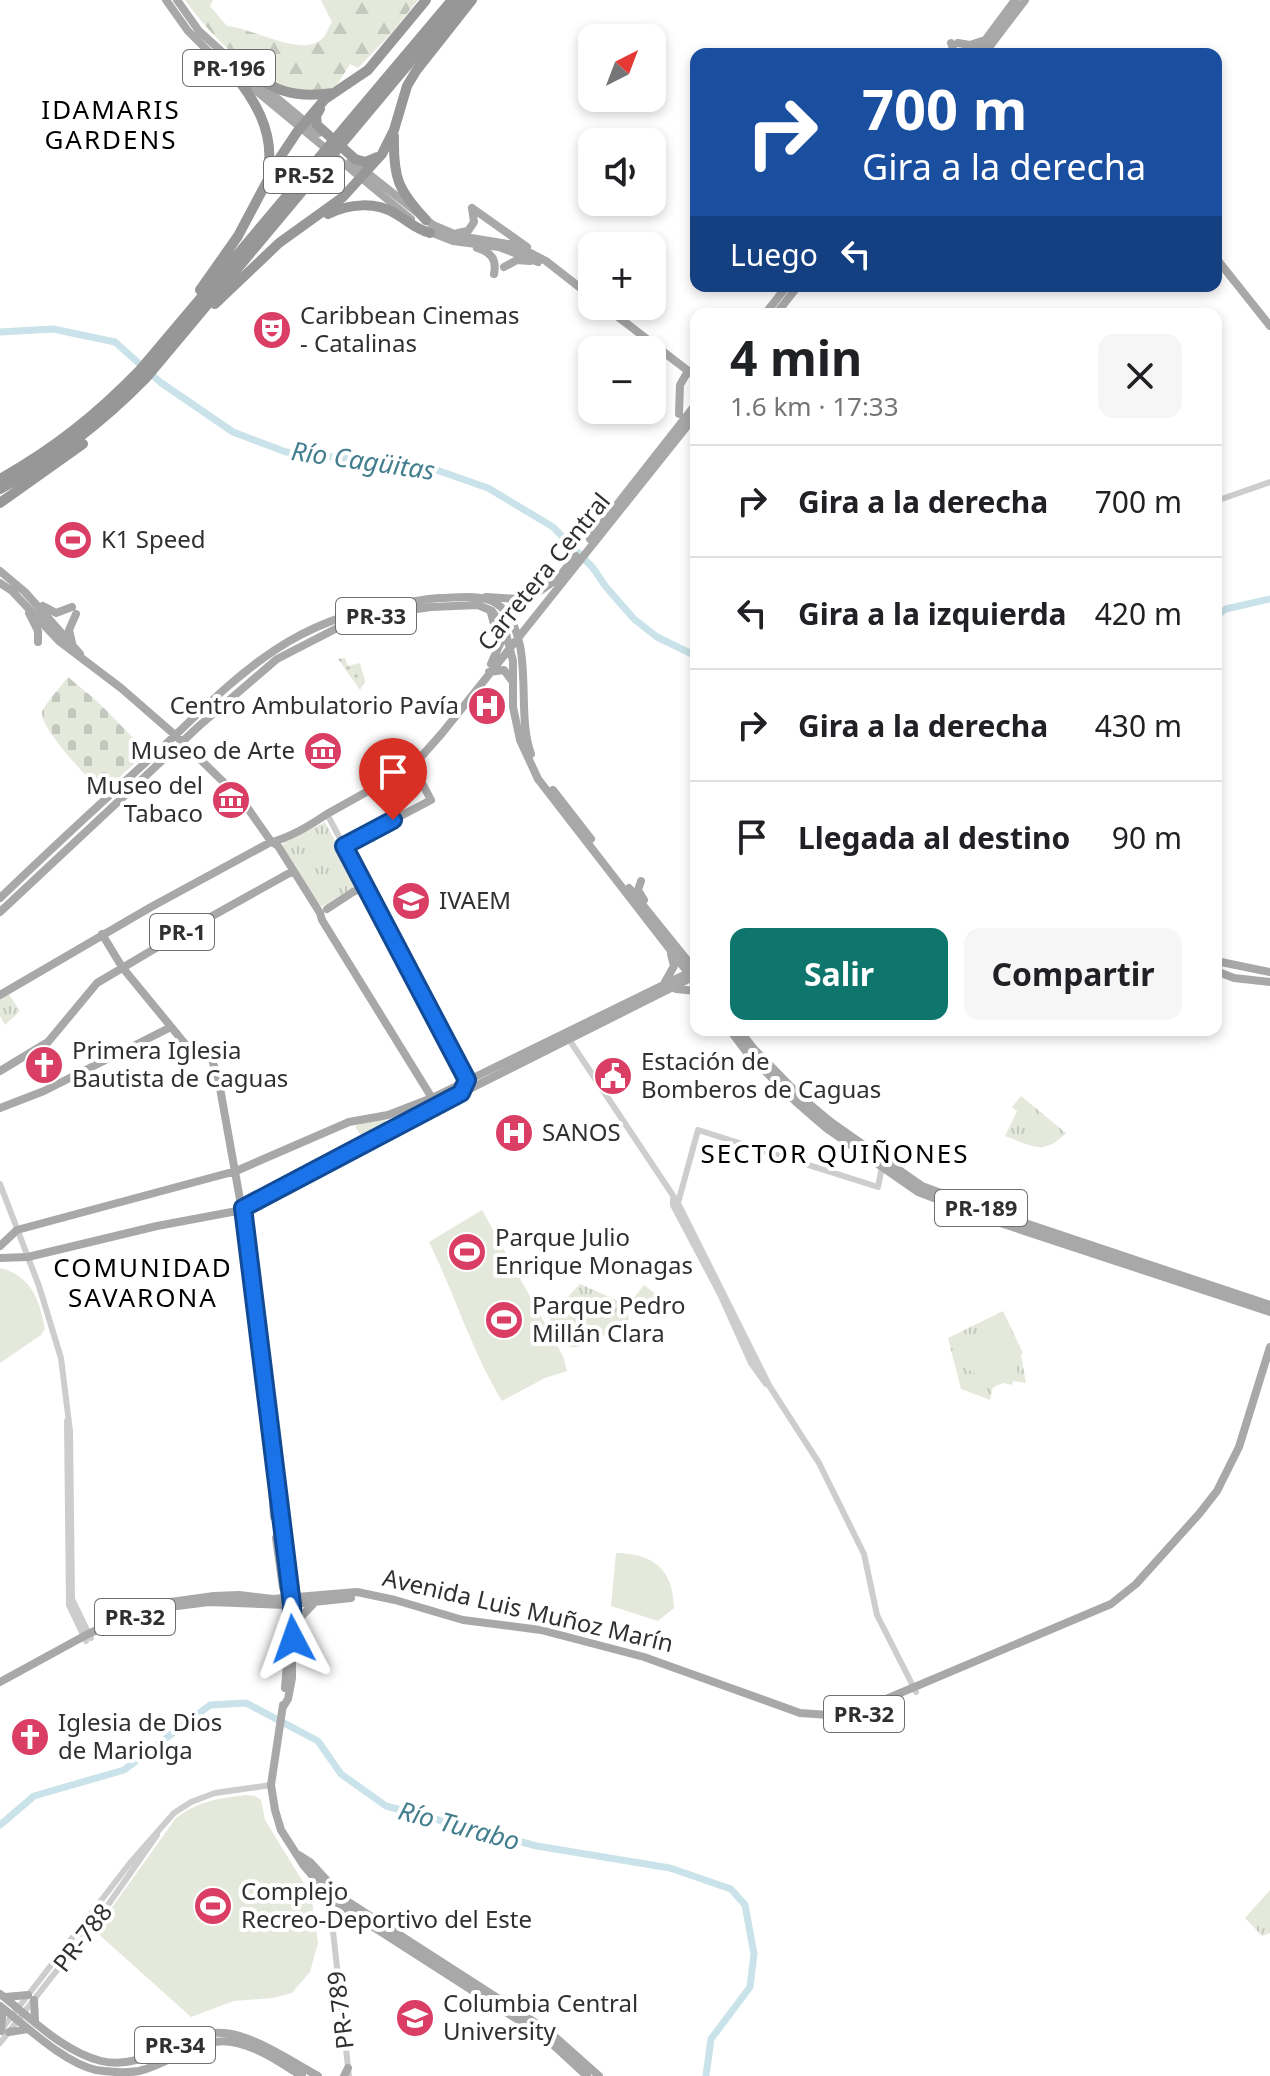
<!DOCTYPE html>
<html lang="es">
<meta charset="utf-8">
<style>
:root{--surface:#fff;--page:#f6f6f6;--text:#202124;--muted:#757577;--line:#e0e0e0;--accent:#0f766e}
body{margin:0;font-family:"Noto Sans",sans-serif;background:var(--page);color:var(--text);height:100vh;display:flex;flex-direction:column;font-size:30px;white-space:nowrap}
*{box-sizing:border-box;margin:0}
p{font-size:26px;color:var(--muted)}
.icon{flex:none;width:44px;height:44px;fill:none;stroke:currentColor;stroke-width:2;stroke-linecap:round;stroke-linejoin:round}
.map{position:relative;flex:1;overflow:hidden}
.drawer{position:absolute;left:690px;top:308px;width:532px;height:728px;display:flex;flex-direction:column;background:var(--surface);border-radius:16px;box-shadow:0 4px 12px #0003}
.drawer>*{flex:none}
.top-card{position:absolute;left:690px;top:48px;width:532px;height:244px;border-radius:16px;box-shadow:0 4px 12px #0003;background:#1a4fa0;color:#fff;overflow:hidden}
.needle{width:52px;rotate:42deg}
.controls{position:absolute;left:578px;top:24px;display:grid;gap:16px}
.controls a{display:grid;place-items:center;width:88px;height:88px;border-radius:16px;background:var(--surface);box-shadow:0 4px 12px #0003;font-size:40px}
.pin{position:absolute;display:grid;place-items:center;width:68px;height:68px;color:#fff;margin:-82px -34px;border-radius:50% 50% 50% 0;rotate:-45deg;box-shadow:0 0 8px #0007}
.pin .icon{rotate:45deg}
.me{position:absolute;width:88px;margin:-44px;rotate:356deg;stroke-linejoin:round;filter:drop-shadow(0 0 6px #0008)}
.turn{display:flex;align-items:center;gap:28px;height:168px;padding:0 40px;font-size:36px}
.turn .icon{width:104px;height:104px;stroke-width:2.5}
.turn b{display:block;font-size:56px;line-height:68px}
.then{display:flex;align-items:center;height:76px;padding:0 40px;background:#0003;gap:16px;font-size:30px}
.round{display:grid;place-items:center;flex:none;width:84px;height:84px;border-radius:16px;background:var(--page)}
.head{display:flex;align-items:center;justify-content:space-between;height:136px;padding:0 40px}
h1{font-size:48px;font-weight:700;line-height:60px}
.action{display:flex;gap:16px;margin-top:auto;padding:16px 40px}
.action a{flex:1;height:92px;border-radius:16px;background:var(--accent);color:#fff;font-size:32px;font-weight:700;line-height:92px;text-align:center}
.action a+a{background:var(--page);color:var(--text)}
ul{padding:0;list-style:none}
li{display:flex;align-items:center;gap:24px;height:112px;padding:0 40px;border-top:2px solid var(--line)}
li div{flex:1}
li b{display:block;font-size:30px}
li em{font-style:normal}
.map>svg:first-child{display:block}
.grass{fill:url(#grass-dots)}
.forest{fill:url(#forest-firs)}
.cemetery{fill:url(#cemetery-stones)}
.park{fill:url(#park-tufts)}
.garden{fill:#e5e9dc}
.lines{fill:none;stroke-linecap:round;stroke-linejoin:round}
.river{stroke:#cae2e9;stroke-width:7}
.minor{stroke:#cdcdcd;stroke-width:6}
.major{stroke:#a8a8a8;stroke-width:8}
.highway{stroke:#979797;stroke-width:10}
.route-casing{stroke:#114b97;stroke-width:20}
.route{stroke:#1a73e8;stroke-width:14}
.labels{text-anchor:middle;stroke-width:8;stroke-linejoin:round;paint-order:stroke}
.shield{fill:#fff;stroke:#6e6e6e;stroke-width:2}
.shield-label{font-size:22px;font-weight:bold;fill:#303030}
.poi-label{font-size:24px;fill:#303030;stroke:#fff;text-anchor:start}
.street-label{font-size:24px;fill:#303030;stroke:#fff}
.neighbourhood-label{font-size:26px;letter-spacing:2px;fill:#000;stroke:#fff}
.water-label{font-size:26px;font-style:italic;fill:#427e8e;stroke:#fff}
</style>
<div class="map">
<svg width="1270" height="2076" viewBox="0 0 1270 2076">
<defs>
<pattern id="grass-dots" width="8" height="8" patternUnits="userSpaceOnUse" patternTransform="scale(2)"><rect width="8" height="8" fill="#e5e9dc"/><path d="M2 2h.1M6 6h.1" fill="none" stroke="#c5c8bd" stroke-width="1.8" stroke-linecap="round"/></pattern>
<pattern id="forest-firs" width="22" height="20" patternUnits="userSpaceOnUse" patternTransform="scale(2)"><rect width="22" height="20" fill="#e5e9dc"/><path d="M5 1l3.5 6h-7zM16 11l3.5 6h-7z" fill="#c5c8bd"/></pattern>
<pattern id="cemetery-stones" width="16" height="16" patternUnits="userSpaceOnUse" patternTransform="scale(2)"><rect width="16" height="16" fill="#e5e9dc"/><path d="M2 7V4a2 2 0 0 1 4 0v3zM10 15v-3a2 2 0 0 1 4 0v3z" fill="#c5c8bd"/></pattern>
<pattern id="park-tufts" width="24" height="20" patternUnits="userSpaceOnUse" patternTransform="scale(2)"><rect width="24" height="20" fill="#e5e9dc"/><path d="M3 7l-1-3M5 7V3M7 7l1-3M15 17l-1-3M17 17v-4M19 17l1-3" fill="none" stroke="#c5c8bd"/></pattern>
</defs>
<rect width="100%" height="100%" fill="#fff"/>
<path class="grass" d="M 345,658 L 348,666 L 360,663 L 365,681 L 360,690 L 338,659 Z"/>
<path class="forest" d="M 185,0 L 213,0 L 210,6 L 227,26 C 254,28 302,59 323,38 C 327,34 329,26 332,22 L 321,0 L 418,0 L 388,37 L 358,68 L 350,64 C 346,70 341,80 336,85 C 289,121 208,34 185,0 Z"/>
<path class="cemetery" d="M 68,677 L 97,701 L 147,752 L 102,793 C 89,778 41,731 42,712 C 43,706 63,684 68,677 Z"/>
<path class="park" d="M 325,822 L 357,882 L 356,886 L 323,906 L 320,906 L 282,848 L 284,842 Z
M 8,993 L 20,1011 L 5,1025 L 0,1016 L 0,998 Z
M 1021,1096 L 1066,1133 C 1043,1156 1033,1146 1005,1136 L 1017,1111 L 1012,1107 Z
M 383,1119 L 388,1122 L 388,1126 L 364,1139 L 355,1127 L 357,1125 Z
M 580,1284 L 625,1304 L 629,1319 C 616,1327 581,1355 566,1345 C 558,1340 553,1325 549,1317 Z
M 1003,1311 L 1023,1353 L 1021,1355 L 1026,1383 L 1013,1381 L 1012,1385 L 1004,1383 L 993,1387 L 990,1400 L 961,1389 L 948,1338 Z
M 1270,1890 L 1270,1933 L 1262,1936 L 1245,1918 Z"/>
<path class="garden" d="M 482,1210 L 563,1356 L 567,1371 L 545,1378 L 502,1401 C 472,1352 455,1295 429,1242 Z
M 0,1268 C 31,1275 40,1301 45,1329 L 41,1335 L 0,1363 Z
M 644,1285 L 657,1295 L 646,1310 L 633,1299 Z
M 1002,1329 L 1005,1331 L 1020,1379 C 992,1386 964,1375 953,1348 Z
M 616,1553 C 654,1554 673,1569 674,1608 L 658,1621 L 611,1606 Z
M 247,1795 L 255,1796 L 261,1800 L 265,1820 L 311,1895 L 318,1943 L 310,1972 L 292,1993 L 273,1998 L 234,2001 L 191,2017 L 95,1931 L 176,1818 C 198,1801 220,1798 247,1795 Z"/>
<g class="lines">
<path class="river" d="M 0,332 L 53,329 L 115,342 L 160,382 L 233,432 L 286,452 L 428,467 L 488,488 L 553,527 L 593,568 L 606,587 L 634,619 L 657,637 L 696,656
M 1216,616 L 1226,609 L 1270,599
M 0,1825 L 34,1796 L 124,1770 L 210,1705 L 246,1703 L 318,1741 L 341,1774 L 386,1806 L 537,1846 L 670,1868 L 731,1889 L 745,1905 L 754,1954 L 750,1987 L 711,2039 L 706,2076"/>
<path class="minor" d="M 1216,501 L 1270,482
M 327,814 L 344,846
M 365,887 L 466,1082
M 568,1038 L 678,1203 L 770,1387 L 819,1463 L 864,1554 L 877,1615 L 916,1692
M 0,1184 L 39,1286 L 61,1358 L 70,1431 L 72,1599 L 91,1638
M 673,1199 L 673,1205 L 720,1294 L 751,1363 L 766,1384
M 678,1203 L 698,1130 L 878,1187 L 882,1167
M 67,1421 L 69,1605 L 86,1641
M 329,1895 L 349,2076
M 1,2030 L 130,1863 L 174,1813 L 191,1802 L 215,1793 L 271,1785
M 0,2043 L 108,1905 L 157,1835"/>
<path class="major" d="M 166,0 L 188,31 L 208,51 L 411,219
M 177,0 L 199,31 L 242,70
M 951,43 L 955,54
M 958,43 L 970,45 L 985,40
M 975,54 L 1015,0
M 984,54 L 1025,0
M 259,83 L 319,133
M 351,160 L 433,225 L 459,236 L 515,245 L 546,261 L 592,297
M 472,208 L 527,247
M 425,230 L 453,241 L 499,247 L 538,262
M 458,233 L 468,231 L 474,222 L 472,208
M 477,248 C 491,252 497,259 494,274
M 1216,258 L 1270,326
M 504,267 L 517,260 L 530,261
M 604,306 L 696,377
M 765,314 L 787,286
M 776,314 L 798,286
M 679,414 L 680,385 L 688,371
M 590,539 L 696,404
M 0,571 L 25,592 L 80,654
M 0,583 L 12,591 L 59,641 L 121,688 L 175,735 L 242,800 L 270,840 L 278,846 L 320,913 L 322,920 L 432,1098
M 486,597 L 518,599 L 528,596
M 43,606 L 56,613 L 72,607
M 29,613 L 38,631 L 38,642
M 491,613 L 499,642
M 72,643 L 69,630 L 76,614
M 491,664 L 516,608 L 557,579 L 576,556
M 489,672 L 504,670 L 513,682
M 553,790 L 591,839
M 641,881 L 638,890 L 644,900
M 629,888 L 696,971
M 0,898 C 51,849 103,801 155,754 C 232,683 282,623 391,605 C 407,603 423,599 439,598 C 459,598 486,592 502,608 C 536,643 515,711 531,754
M 327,909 L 353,892 L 365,887 L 344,846 L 431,800 L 413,766
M 0,912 L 199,726 L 277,659 L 345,624 L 389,613 L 431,607 L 478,605 L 492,611 L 505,630 L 513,661 L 513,707 L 520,740 L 538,779 L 696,983
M 102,934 L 122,967 L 186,1045 L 212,1060 L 218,1077 L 246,1233 L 292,1605 L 292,1678 L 288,1699 L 283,1707
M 1216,961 L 1270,972
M 1216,971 L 1234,978 L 1270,982
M 665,982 L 674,966 L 671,954
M 676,989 L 696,991
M 0,995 L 151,907 L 269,843 C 291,837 309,826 327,814 L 413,766 L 443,732 L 696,415
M 730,1030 L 748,1054 L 796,1102 L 826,1128 L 918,1192 L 994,1221 L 1270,1312
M 739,1030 L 754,1049 L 801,1097 L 831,1122 L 922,1186 L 995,1213 L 1270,1305
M 0,1071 L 48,1042 L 97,983 L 171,939 L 293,871
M 0,1108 L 44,1091 L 171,1027
M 0,1246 L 17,1230 L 236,1171 L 349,1122 L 388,1115 L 432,1098 L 692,971
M 0,1258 L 28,1257 L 157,1226 L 237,1211 L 394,1127 L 693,977
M 272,1486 L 274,1517
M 276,1538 L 283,1588
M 285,1601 L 288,1650 L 285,1688
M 142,1615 L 177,1606 L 209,1602 L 285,1605 L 351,1598
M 298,1647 L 300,1618 L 314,1603
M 0,1682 L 88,1634 L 156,1604 L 214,1596 L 239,1595 L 273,1599 L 357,1592 L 395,1600 L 463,1620 L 541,1630 L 644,1657 L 800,1713 L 829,1715 L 860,1710 L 1111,1604 L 1136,1584 L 1199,1514 L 1217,1491 L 1239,1447 L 1270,1347
M 283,1705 L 271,1785 L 275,1810 L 281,1830 L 304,1866 L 329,1895 L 342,1907 L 523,2023 L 549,2041 L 587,2076
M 862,1715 L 890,1703
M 299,1855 L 310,1862 L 344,1899 L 527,2017 L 554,2036 L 599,2076
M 0,1994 C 31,2018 62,2051 101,2061 C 148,2072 179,2029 224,2033 C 253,2035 292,2062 318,2076
M 5,1997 L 28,1995
M 34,2000 L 35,2021
M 0,2006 C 26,2026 64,2063 96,2070 C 109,2072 126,2073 139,2071 C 173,2063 200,2034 237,2043 C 260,2048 282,2064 302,2076
M 0,2009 L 2,2017 L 1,2031
M 9,2032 L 28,2029
M 344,2076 L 348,2068"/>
<path class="highway" d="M 229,68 C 254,98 275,131 268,171
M 240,68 C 275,90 292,99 333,93
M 320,109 L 316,116 L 317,125 L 355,159 L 365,162 L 377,157
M 394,136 C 393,178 398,190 426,220
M 328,214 C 349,204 375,201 396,214 C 408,221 416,229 430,233
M 200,290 L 238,236 L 279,159 L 297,132 L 325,99 L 368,70 L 426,0
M 215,304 L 279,243 L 343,197 L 382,154 L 394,130 L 407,86 L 416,71 L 472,0
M 0,479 C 55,448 96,415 140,370 L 452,0
M 0,489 C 55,459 102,423 146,378 L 462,0
M 0,503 L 83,444"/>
</g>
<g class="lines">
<g class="route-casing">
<path id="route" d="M 293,1639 L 292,1605 L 243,1208 L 461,1093 L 467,1080 L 344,846 L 393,820"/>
</g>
<use href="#route" class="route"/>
</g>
<defs>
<g id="theatre-disc" transform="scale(2)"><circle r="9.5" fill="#db3e65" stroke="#fff"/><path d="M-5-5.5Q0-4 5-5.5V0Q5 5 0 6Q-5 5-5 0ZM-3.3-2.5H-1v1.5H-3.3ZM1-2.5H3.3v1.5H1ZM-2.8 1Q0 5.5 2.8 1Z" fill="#fff"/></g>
<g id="stadium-disc" transform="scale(2)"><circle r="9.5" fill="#db3e65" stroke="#fff"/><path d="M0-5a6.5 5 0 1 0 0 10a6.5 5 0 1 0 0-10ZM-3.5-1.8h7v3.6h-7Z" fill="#fff"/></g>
<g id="hospital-disc" transform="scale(2)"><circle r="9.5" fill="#db3e65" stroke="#fff"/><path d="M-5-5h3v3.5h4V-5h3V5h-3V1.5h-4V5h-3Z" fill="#fff"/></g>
<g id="museum-disc" transform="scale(2)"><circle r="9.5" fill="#db3e65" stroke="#fff"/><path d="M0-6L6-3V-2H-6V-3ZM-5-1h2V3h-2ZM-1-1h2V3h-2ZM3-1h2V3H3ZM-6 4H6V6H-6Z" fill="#fff"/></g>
<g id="university-disc" transform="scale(2)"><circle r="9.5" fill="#db3e65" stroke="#fff"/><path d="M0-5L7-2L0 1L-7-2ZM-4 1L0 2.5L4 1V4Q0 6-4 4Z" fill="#fff"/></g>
<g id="church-disc" transform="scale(2)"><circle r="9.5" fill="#db3e65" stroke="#fff"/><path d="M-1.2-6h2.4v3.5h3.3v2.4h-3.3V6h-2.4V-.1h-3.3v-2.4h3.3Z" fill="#fff"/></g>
<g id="civic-disc" transform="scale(2)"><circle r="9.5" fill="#db3e65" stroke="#fff"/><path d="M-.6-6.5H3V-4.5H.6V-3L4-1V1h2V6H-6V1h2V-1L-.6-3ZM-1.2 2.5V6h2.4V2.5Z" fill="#fff"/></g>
</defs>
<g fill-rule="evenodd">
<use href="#theatre-disc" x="272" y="330"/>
<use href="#stadium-disc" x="73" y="540"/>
<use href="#hospital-disc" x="487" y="706"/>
<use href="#museum-disc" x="323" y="751"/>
<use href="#museum-disc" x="231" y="800"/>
<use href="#university-disc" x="411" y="901"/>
<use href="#church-disc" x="44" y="1065"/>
<use href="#civic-disc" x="613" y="1076"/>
<use href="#hospital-disc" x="514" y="1133"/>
<use href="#stadium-disc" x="467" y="1252"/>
<use href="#stadium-disc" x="504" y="1320"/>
<use href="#church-disc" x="30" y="1737"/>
<use href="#stadium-disc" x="213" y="1906"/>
<use href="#university-disc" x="415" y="2018"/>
</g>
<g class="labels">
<g class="shield">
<rect x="183" y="50" width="92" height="36" rx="6"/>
<rect x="264" y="157" width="80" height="36" rx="6"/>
<rect x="336" y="598" width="80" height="36" rx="6"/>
<rect x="150" y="914" width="64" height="36" rx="6"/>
<rect x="935" y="1190" width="92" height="36" rx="6"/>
<rect x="95" y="1599" width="80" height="36" rx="6"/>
<rect x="824" y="1696" width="80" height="36" rx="6"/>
<rect x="135" y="2027" width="80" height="36" rx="6"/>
</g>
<g class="shield-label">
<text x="229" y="76">PR-196</text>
<text x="304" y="183">PR-52</text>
<text x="376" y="624">PR-33</text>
<text x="182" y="940">PR-1</text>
<text x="981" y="1216">PR-189</text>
<text x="135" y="1625">PR-32</text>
<text x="864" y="1722">PR-32</text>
<text x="175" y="2053">PR-34</text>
</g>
<g class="poi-label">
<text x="300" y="324">Caribbean Cinemas<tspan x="300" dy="28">- Catalinas</tspan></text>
<text x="101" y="548">K1 Speed</text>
<text x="459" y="714" text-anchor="end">Centro Ambulatorio Pavía</text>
<text x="295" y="759" text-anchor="end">Museo de Arte</text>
<text x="203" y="794" text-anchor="end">Museo del<tspan x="203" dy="28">Tabaco</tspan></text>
<text x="439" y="909">IVAEM</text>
<text x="72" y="1059">Primera Iglesia<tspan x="72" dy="28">Bautista de Caguas</tspan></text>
<text x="641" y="1070">Estación de<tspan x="641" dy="28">Bomberos de Caguas</tspan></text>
<text x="542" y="1141">SANOS</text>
<text x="495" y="1246">Parque Julio<tspan x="495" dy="28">Enrique Monagas</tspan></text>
<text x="532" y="1314">Parque Pedro<tspan x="532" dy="28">Millán Clara</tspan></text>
<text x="58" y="1731">Iglesia de Dios<tspan x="58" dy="28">de Mariolga</tspan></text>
<text x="241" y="1900">Complejo<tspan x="241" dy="28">Recreo-Deportivo del Este</tspan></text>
<text x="443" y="2012">Columbia Central<tspan x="443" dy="28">University</tspan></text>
</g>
<g class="street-label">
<text transform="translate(544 572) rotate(-51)" y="8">Carretera Central</text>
<text transform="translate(528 1611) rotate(13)" y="8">Avenida Luis Muñoz Marín</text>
<text transform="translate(83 1938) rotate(-52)" y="8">PR-788</text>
<text transform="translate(341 2010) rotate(-97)" y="8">PR-789</text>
</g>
<g class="neighbourhood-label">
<text x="111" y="119">IDAMARIS<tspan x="111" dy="30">GARDENS</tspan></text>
<text x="835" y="1163">SECTOR QUIÑONES</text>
<text x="143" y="1277">COMUNIDAD<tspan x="143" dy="30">SAVARONA</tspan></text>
</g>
<g class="water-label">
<text transform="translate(363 461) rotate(8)" y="9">Río Cagüitas</text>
<text transform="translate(459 1826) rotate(15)" y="9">Río Turabo</text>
</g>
</g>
</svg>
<div class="controls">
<a><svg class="needle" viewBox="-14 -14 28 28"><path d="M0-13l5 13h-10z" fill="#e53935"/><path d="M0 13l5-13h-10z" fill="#757577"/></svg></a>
<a><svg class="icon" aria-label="sound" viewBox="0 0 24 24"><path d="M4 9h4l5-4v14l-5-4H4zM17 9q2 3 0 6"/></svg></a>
<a>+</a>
<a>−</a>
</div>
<div class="pin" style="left:393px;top:820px;background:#d93025"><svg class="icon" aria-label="arrive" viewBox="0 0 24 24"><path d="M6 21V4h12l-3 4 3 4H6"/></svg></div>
<svg class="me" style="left:293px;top:1639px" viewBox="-20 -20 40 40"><path d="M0-17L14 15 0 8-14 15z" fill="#1a73e8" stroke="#fff" stroke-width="4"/></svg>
<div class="top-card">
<div class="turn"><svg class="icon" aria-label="right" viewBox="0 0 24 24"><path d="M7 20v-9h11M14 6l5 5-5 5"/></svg><div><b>700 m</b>Gira a la derecha</div></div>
<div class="then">Luego<svg class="icon" aria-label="left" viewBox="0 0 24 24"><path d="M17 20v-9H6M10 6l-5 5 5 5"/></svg></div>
</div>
<section class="drawer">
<div class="head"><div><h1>4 min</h1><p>1.6 km · 17:33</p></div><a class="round"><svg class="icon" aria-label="close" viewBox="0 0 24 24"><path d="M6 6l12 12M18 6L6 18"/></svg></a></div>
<ul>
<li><svg class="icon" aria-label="right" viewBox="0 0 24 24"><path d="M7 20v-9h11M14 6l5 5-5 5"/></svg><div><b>Gira a la derecha</b></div><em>700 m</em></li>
<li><svg class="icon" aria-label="left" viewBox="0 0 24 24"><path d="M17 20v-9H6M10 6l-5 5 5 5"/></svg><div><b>Gira a la izquierda</b></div><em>420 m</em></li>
<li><svg class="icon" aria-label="right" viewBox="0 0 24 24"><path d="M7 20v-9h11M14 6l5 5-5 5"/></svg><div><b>Gira a la derecha</b></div><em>430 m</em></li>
<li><svg class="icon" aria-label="arrive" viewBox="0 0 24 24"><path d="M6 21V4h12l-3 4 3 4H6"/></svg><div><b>Llegada al destino</b></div><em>90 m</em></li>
</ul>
<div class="action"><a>Salir</a><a>Compartir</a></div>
</section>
</div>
